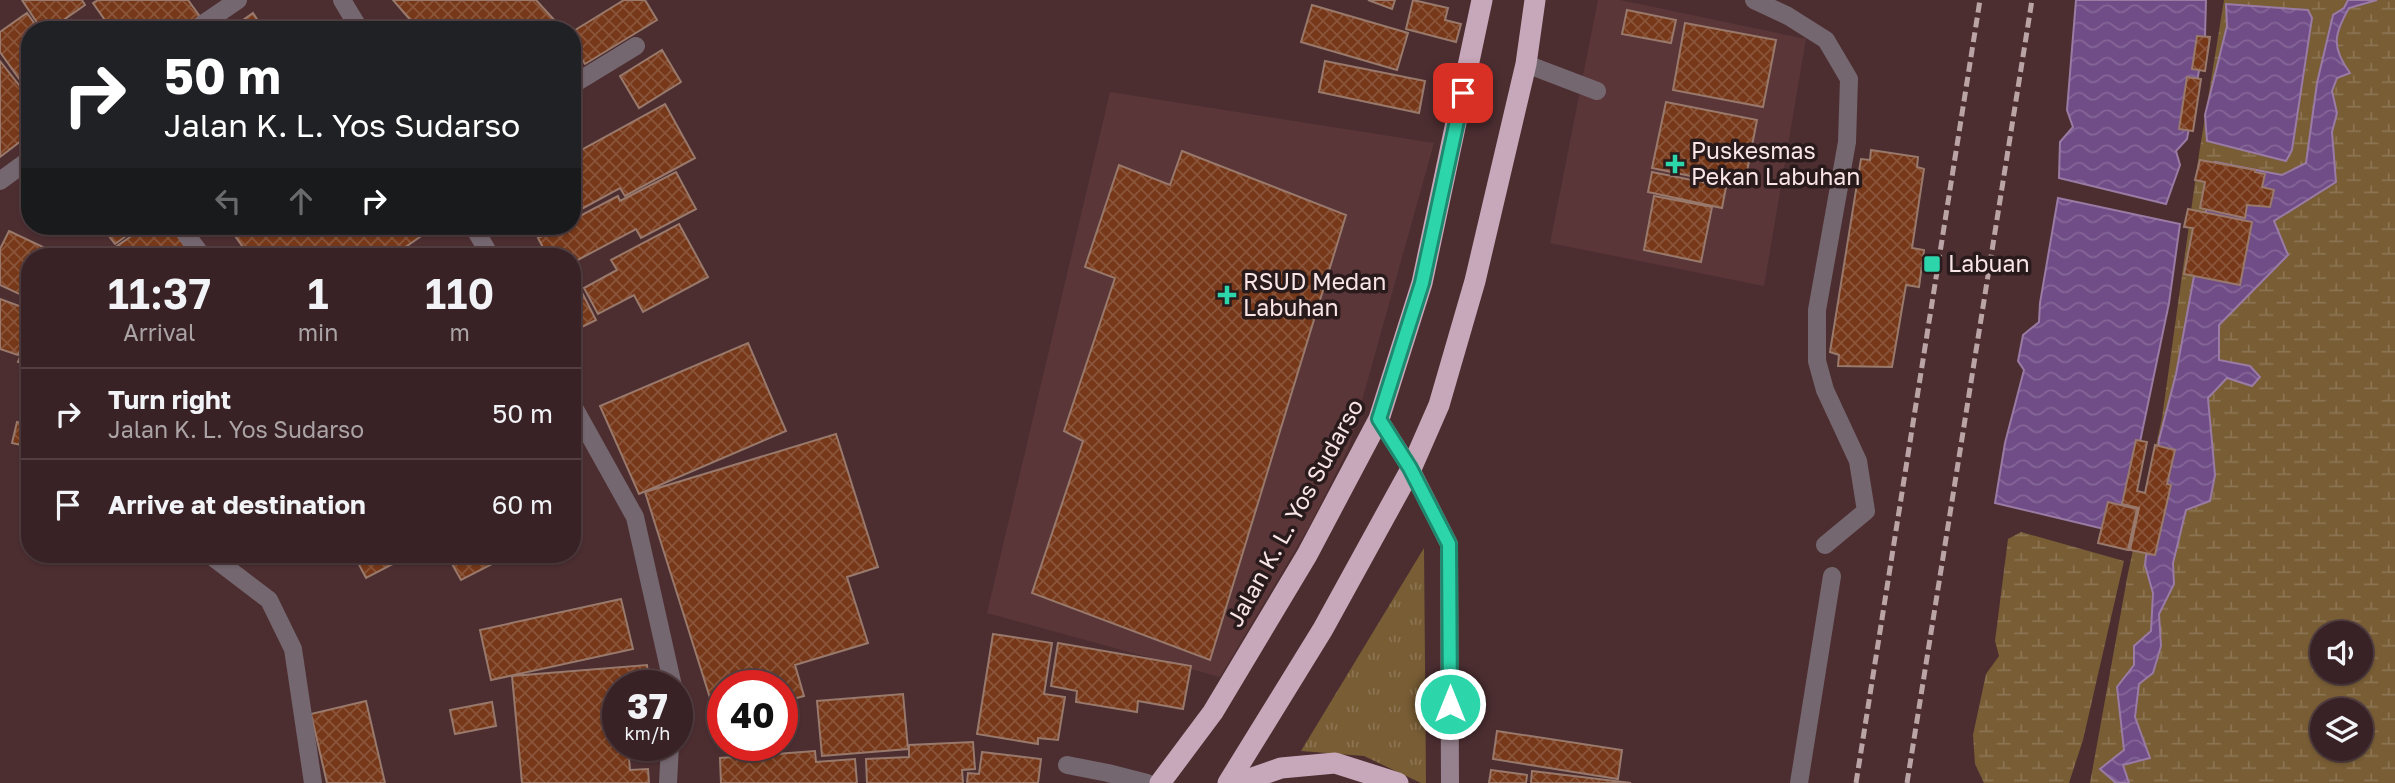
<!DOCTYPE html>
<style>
:root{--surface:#392225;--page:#402a2d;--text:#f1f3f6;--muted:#aba4a7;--line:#533f42}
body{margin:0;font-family:"Golos Text",sans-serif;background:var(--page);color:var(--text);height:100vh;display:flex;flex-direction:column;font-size:26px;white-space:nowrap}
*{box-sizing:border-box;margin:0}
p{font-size:23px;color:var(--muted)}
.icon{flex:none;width:38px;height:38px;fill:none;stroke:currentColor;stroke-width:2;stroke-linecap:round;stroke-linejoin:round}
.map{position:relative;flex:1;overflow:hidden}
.side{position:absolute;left:21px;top:248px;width:560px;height:315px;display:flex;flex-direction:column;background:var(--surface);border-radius:28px;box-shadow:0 2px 5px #0004,0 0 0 2px var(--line)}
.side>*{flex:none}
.hud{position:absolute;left:21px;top:21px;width:560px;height:214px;border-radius:28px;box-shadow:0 2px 5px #0004,0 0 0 2px var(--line);background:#202124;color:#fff;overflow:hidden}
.buttons{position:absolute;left:2310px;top:621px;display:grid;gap:14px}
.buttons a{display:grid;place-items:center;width:63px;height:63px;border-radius:50%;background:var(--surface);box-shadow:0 2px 5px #0004,0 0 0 2px var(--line);font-size:35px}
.speed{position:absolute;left:602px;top:670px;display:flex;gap:14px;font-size:35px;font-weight:700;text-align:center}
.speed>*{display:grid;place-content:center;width:91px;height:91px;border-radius:50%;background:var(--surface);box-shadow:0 2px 5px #0004,0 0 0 2px var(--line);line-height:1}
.speed small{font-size:18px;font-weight:400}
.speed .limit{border:10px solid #d22;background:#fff;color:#111}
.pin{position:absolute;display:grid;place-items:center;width:60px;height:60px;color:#fff;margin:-30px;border-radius:14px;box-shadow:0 4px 10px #0006}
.me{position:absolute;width:77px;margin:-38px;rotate:0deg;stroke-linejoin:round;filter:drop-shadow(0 0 5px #0008)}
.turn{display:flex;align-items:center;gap:24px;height:147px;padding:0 28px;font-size:32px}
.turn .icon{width:91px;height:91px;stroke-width:2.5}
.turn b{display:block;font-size:49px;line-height:60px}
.lanes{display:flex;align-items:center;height:66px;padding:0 28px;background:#0003;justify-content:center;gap:35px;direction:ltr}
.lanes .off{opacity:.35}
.eta{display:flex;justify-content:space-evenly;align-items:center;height:119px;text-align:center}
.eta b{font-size:42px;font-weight:600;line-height:49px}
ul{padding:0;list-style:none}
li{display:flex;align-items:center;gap:21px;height:91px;padding:0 28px;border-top:2px solid var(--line)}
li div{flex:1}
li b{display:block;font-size:26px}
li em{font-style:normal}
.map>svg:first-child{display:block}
.built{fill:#5a3639}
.wetland{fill:url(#wetland-marsh);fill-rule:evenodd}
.park{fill:url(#park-tufts)}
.water{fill:url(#water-waves);stroke:#997ba4;stroke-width:2}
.building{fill:url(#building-cross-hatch);stroke:#99796b;stroke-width:2}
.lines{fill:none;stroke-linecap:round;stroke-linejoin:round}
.lane{stroke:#75676f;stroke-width:18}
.street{stroke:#75676f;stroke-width:18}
.secondary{stroke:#96828e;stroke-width:18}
.highway{stroke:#c7a8ba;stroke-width:21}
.rail{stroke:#bba4a5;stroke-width:5;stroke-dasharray:10 5;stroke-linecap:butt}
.route-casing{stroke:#1d8a6f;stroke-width:18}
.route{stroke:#2dd5ab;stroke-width:12}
.poi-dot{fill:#2dd5ab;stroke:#291b1c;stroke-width:2.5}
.labels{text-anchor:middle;stroke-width:7;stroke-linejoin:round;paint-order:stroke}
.poi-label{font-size:23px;fill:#f9e5e6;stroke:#291b1c;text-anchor:start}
.street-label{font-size:23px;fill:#f9e5e6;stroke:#291b1c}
</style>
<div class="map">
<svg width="2395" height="783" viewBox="0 0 2395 783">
<defs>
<pattern id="wetland-marsh" width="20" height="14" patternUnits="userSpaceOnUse" patternTransform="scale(1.75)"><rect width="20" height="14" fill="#785d35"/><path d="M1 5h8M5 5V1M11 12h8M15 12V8" fill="none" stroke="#8c7452"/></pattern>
<pattern id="park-tufts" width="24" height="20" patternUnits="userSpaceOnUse" patternTransform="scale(1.75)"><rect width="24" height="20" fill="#785d35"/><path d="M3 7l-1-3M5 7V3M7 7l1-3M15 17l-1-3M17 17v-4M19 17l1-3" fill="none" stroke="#8c7452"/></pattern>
<pattern id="water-waves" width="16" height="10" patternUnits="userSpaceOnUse" patternTransform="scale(1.75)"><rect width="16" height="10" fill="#704d87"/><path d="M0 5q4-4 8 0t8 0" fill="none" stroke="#856698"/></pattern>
<pattern id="building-cross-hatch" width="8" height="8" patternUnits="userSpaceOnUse" patternTransform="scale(1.75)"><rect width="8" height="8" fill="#763818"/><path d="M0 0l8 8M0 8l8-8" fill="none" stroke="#8a553a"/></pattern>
</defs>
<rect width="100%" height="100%" fill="#4c2e31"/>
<path class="built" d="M 1598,0 L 1620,0 L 1806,39 L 1764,286 L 1550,243 Z
M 1110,92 L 1434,143 L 1349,447 L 1310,525 L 1220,677 L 987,613 Z"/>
<path class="wetland" d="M 2224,0 L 2348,0 L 2344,8 L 2332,15 L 2317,83 L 2307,163 L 2282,175 L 2215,163 L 2176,374 L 2159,440 L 2145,565 L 2153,593 L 2151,632 L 2135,646 L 2134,665 L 2117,687 L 2124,750 L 2117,783 L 2090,783 L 2128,573 L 2162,418 L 2199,154 ZM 2226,5 L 2312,18 L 2292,150 L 2286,161 L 2205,115 L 2227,26 Z
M 2377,0 L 2395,0 L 2395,783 L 2129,783 L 2122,765 L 2149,758 L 2135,717 L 2139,684 L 2153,673 L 2161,646 L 2159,614 L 2174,584 L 2173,563 L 2186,510 L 2215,475 L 2208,398 L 2227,378 L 2252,386 L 2250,366 L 2219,361 L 2219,325 L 2288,255 L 2273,221 L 2336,182 L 2332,132 L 2337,113 L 2332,91 L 2337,78 L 2337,29 L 2349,8 ZM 2322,634 L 2361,634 L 2361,672 L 2322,672 ZM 2322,710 L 2361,710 L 2361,749 L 2322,749 Z
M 2021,532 L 2124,561 L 2083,740 L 2069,783 L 1984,783 L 1975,764 L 1973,735 L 1986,674 L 1999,656 L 1995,641 L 2008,539 Z"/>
<path class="park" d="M 1424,548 L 1426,783 L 1421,783 L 1364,756 L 1301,751 Z"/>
<path class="water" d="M 2076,0 L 2206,0 L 2205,36 L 2187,139 L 2176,151 L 2180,165 L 2166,204 L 2059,178 L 2060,142 L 2073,127 L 2067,110 Z
M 2348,0 L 2377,0 L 2349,8 C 2334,34 2331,47 2350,73 L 2337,78 L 2332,91 L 2337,113 L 2332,132 L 2336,182 L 2274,221 L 2288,255 L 2219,325 L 2219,360 L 2250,366 L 2260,377 L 2252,386 L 2227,378 L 2208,398 L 2215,475 L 2210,501 L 2186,510 L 2173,563 L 2174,584 L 2159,614 L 2161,646 L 2153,673 L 2139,684 L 2135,717 L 2150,758 L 2123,765 L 2129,783 L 2116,783 L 2100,769 L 2124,750 L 2117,687 L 2134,665 L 2134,646 L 2151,631 L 2153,593 L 2145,565 L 2159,440 L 2176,374 L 2215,162 L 2282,175 L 2306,163 L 2317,83 L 2333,15 L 2344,8 Z
M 2226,4 L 2308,10 L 2312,18 L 2292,150 L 2286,161 L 2207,141 L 2205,115 L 2227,26 Z
M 2058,198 L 2180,224 L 2169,303 L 2121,533 L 1995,503 L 2005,443 L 2024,370 L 2018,361 L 2023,335 L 2039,322 L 2040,303 Z"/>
<path class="building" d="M 22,0 L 82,0 L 85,5 L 49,30 L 42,30 Z
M 98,0 L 188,0 L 201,18 L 183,30 L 112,30 L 93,3 Z
M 393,0 L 536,0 L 557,23 L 550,30 L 493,30 L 490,26 L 487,30 L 419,30 Z
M 624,0 L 645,0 L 657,20 L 585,64 L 572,44 L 572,32 Z
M 1368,0 L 1395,0 L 1392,9 Z
M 1413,0 L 1448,8 L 1445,20 L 1461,24 L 1456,42 L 1406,29 Z
M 1312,5 L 1408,33 L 1397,70 L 1301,42 Z
M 1627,10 L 1676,20 L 1671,43 L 1622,34 Z
M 27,13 L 39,30 L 30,30 L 30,94 L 0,52 L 0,32 Z
M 253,13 L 264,30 L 229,30 Z
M 71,20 L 78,30 L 57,30 Z
M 100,21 L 107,30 L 89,30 Z
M 1685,23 L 1776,40 L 1763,107 L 1673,90 Z
M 2197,36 L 2210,37 L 2205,71 L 2192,69 Z
M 662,50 L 681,82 L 639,108 L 620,76 Z
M 0,61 L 30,99 L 30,134 L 0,157 Z
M 1325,61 L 1425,81 L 1419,113 L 1319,92 Z
M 2187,77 L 2201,79 L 2193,131 L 2179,129 Z
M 1666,102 L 1757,120 L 1744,187 L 1652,168 Z
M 665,104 L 695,158 L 625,196 L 620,188 L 574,213 L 572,155 Z
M 1871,150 L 1918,157 L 1917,167 L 1924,169 L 1912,248 L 1924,250 L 1919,287 L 1906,285 L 1892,367 L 1838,366 L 1839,355 L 1830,352 L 1861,159 L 1870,160 Z
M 1182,151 L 1346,215 L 1210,660 L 1032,593 L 1083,441 L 1064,431 L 1115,278 L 1085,267 L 1119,165 L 1170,185 Z
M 2200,160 L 2255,170 L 2255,172 L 2265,174 L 2262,187 L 2274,190 L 2270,207 L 2247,205 L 2245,218 L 2200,208 L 2205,182 L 2195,180 Z
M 676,172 L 696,209 L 641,238 L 636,229 L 572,263 L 572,257 L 548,257 L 538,238 L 561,226 L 572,226 L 572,220 L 618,196 L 620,201 Z
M 1652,172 L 1726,187 L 1722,208 L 1648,192 Z
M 1654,196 L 1712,207 L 1701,262 L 1644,250 Z
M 2188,209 L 2252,222 L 2240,285 L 2184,274 L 2193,228 L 2184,227 Z
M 679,224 L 708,277 L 643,312 L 634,295 L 598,314 L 584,288 L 617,270 L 611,260 Z
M 101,226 L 140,226 L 115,244 Z
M 146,226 L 170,226 L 193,257 L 115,257 L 110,251 Z
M 228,226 L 428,226 L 430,230 L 391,257 L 250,257 Z
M 9,231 L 64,257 L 30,257 L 30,299 L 0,285 L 0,249 Z
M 442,249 L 447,257 L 427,257 Z
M 572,273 L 596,320 L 572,332 Z
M 0,299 L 30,310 L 30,324 L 18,355 L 0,349 Z
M 30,334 L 30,366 L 18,362 Z
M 748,343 L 786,431 L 639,494 L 600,406 Z
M 17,422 L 30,425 L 30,447 L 12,443 Z
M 836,434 L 878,567 L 847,577 L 868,643 L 795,665 L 804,696 L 782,702 L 782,686 L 723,686 L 723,739 L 645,492 Z
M 2136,440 L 2147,442 L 2137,491 L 2145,493 L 2155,445 L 2175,450 L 2167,484 L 2171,485 L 2155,555 L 2130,550 L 2139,508 L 2122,504 Z
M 2108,502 L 2137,509 L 2128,550 L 2098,543 Z
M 220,555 L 241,555 L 231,565 Z
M 354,555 L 410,555 L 366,578 Z
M 447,555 L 510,555 L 461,580 Z
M 621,599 L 633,649 L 491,680 L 480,630 Z
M 993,634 L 1052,643 L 1044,694 L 1065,697 L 1058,740 L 1038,738 L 1038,744 L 977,734 Z
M 1058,643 L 1191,666 L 1183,709 L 1138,701 L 1137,712 L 1076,702 L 1077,691 L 1051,686 Z
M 647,665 L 649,686 L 618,686 L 618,746 L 628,746 L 630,770 L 648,769 L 649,783 L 522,783 L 512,676 Z
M 903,694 L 908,749 L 822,756 L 817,701 Z
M 366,701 L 385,783 L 327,783 L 311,714 Z
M 492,702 L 496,726 L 455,734 L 450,710 Z
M 1497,731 L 1622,750 L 1618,779 L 1493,759 Z
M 973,742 L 975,769 L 962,770 L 963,783 L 867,783 L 866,759 L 909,757 L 909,745 Z
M 815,751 L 816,762 L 855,759 L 857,783 L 721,783 L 720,758 Z
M 982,752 L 1041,759 L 1038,783 L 967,783 L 968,773 L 979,774 Z
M 1491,770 L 1527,775 L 1526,783 L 1489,783 Z
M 1532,771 L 1631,783 L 1531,783 Z"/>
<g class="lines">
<path class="lane" d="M 1526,64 L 1597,91
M 1067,765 L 1108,773 L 1147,783"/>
<path class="street" d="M 342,0 L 360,30
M 1754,0 L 1788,16 L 1826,40 L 1849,79 L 1847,142 L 1817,310 L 1817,361 L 1825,390 L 1858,461 L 1866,511 L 1825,545
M 194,30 L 238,0
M 572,85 L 636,46
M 0,181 L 30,159
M 180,226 L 203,257
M 473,226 L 491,257
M 572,404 L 635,517 L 673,686
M 210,555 L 269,600 L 293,649 L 313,783
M 668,783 L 670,746
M 1799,783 L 1832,576"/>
<path class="secondary" d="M 1379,419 L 1411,469 L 1449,544 L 1450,783"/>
<path class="highway" d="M 1160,783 L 1213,712 L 1307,555 L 1379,419 L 1422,283 L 1482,0
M 1228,783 L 1323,629 L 1411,469 L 1439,405 L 1475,281 L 1526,64 L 1535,0
M 1238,783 L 1281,768 L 1335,763 L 1398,783"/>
<path class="rail" d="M 1856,783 L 1980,0
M 1907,783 L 2032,0"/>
</g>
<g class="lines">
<g class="route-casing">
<path id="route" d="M 1450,704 L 1449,544 L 1410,468 L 1379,419 L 1422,283 L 1463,93"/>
</g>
<use href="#route" class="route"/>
</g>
<g class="poi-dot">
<path d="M1671.5 153.5h7v7h7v7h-7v7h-7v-7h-7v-7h7z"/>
<rect x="1923" y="255" width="18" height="18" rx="3.5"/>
<path d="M1223.5 284.5h7v7h7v7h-7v7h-7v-7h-7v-7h7z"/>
</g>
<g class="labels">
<g class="poi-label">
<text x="1691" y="159">Puskesmas<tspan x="1691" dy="26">Pekan Labuhan</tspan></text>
<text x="1948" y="272">Labuan</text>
<text x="1243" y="290">RSUD Medan<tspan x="1243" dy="26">Labuhan</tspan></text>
</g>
<g class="street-label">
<text transform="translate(1295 513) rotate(-61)" y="8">Jalan K. L. Yos Sudarso</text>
</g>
</g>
</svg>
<div class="buttons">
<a><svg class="icon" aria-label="sound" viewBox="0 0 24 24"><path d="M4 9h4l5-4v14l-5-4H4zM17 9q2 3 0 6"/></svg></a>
<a><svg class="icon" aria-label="layers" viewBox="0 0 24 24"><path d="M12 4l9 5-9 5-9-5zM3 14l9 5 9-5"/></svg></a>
</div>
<div class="speed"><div>37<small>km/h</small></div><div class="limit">40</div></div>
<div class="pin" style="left:1463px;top:93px;background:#d93025"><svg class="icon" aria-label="arrive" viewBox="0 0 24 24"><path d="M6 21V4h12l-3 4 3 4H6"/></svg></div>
<svg class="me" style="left:1450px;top:704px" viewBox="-20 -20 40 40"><circle r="17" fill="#2dd5ab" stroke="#fff" stroke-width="3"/><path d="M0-11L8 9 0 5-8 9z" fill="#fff"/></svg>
<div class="hud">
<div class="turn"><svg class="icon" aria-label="right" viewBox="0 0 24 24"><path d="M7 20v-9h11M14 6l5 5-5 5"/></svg><div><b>50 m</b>Jalan K. L. Yos Sudarso</div></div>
<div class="lanes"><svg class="icon off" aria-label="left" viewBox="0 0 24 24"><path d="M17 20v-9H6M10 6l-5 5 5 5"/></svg><svg class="icon off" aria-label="ahead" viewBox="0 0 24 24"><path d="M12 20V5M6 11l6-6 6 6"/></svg><svg class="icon" aria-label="right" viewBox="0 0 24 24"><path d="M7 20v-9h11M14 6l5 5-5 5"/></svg></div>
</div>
<section class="side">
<div class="eta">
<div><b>11:37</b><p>Arrival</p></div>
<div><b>1</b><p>min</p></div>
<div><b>110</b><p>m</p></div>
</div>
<ul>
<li><svg class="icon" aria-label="right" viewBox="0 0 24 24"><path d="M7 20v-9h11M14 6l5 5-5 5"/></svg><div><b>Turn right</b><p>Jalan K. L. Yos Sudarso</p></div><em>50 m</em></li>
<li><svg class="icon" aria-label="arrive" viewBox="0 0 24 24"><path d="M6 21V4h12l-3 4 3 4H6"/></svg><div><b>Arrive at destination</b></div><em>60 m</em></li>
</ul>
</section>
</div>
